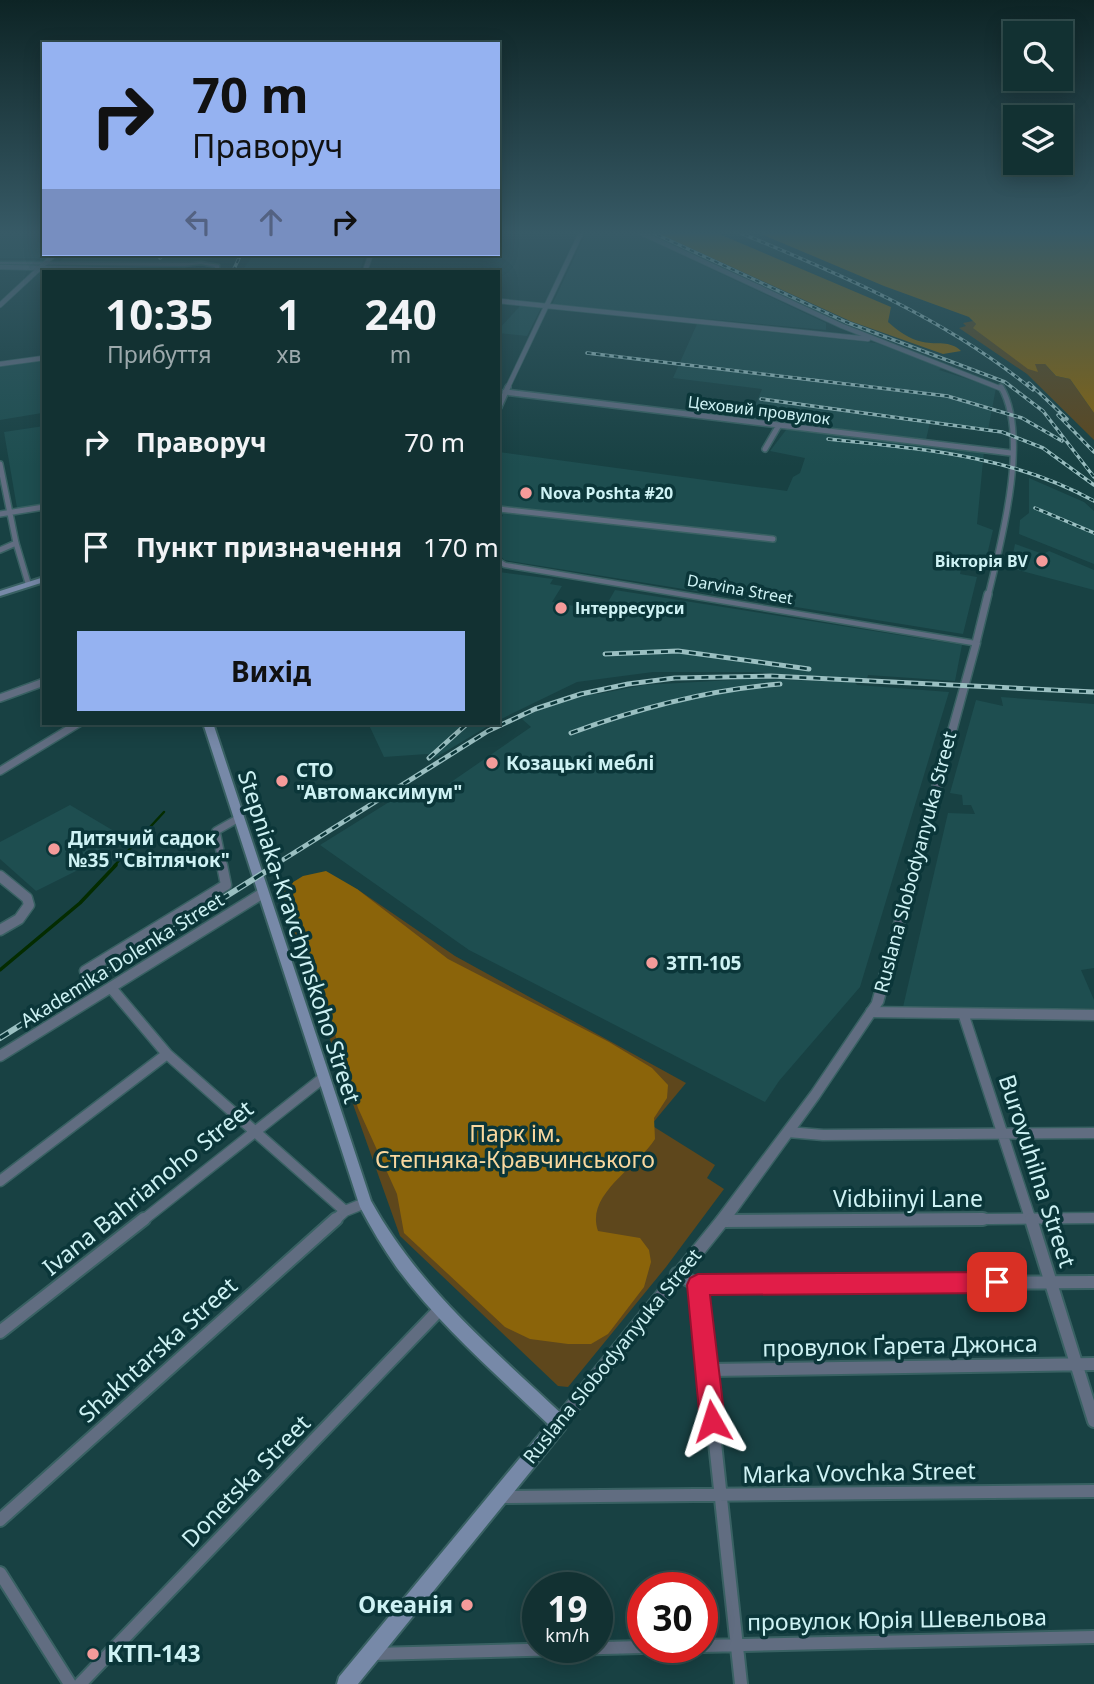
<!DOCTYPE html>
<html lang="uk">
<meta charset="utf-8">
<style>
:root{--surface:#123132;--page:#1b393a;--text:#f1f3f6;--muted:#9ca9ac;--line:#314c4d;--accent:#95b2f1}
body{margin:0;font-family:"Noto Sans",sans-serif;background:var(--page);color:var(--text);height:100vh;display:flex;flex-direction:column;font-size:26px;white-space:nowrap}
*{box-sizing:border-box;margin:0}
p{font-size:23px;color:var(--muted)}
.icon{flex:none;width:38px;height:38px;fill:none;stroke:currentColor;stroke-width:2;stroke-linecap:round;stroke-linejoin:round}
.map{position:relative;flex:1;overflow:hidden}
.side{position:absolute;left:42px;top:270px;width:458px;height:455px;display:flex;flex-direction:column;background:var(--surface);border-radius:0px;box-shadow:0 4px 18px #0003,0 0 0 2px var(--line)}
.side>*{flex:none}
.guide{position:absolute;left:42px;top:42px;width:458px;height:214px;border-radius:0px;box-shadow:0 4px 18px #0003,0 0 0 2px var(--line);background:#95b2f1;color:#111;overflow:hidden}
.tools{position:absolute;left:1003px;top:21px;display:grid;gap:14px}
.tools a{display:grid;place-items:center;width:70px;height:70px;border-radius:0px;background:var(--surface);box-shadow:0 4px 18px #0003,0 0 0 2px var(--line);font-size:35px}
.speed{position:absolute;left:522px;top:1572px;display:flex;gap:14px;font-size:35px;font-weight:700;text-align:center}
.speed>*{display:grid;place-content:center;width:91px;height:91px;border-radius:50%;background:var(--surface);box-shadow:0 4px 18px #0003,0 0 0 2px var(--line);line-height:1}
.speed small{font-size:18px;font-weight:400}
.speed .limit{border:10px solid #d22;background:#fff;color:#111}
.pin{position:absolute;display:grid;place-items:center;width:60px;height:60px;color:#fff;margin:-30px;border-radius:14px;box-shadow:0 4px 10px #0006}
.me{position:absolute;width:77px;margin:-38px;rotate:354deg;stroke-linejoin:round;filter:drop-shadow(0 0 5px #0008)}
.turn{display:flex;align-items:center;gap:24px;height:147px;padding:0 35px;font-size:32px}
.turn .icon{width:91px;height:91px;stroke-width:2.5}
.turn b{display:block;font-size:49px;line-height:60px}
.lanes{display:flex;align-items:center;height:66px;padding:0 35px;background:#0003;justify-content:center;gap:35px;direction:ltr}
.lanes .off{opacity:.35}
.eta{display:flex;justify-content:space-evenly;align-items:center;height:119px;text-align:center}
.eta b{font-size:42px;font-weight:700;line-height:49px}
.button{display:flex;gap:14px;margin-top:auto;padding:14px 35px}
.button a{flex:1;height:80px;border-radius:0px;background:var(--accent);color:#111;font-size:28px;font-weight:700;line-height:80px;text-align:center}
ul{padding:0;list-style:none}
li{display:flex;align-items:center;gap:21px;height:105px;padding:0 35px}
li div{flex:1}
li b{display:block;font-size:26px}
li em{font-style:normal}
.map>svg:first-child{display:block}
.built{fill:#1e4e50}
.green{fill:#5e471c}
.forest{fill:#8b640a}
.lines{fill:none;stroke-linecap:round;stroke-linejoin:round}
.stream-far1{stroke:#042c00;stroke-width:2.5}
.stream{stroke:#042c00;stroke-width:3.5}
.minor-far4-casing{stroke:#396163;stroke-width:6}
.minor-far3-casing{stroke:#396163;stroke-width:8}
.minor-far2-casing{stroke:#396163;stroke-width:10}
.minor-far1-casing{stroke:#396163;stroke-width:13}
.minor-casing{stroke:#396163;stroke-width:16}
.tertiary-casing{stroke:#396163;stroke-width:3}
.secondary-casing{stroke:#396163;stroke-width:4}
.minor-far4{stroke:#616d81;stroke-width:4.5}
.minor-far3{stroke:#616d81;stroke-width:5}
.minor-far2{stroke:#616d81;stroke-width:7}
.minor-far1{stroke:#616d81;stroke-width:10}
.minor{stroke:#616d81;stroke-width:12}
.tertiary{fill:#616d81;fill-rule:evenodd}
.secondary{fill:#7789a8;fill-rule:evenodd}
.rail-far2-casing{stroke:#9abfc1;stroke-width:3.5}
.rail-far1-casing{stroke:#9abfc1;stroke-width:5}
.rail-casing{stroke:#9abfc1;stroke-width:6}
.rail-far2{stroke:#0b3639;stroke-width:2;stroke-dasharray:4.5;stroke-linecap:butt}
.rail-far1{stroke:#0b3639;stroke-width:2.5;stroke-dasharray:7;stroke-linecap:butt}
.rail{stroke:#0b3639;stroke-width:3.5;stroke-dasharray:10;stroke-linecap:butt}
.route{fill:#e11d48;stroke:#92132f;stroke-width:2}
.poi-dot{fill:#f59b9a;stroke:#0b3639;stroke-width:2.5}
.labels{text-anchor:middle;stroke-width:7;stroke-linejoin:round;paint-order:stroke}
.far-street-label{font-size:16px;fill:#cef2f4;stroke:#0b3639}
.far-poi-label{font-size:16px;font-weight:bold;fill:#cef2f4;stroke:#0b3639;text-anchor:start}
.poi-label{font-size:19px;font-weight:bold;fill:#cef2f4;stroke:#0b3639;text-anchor:start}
.street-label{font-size:19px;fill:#cef2f4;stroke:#0b3639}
.near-street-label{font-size:23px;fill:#cef2f4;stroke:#0b3639}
.near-park-label{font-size:23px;fill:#f9d79e;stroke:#0b3639}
.near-poi-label{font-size:23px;font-weight:bold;fill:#cef2f4;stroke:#0b3639;text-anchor:end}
</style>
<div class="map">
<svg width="1094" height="1684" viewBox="0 0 1094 1684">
<rect width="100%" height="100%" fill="#184143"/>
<path class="built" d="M 0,231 L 44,231 L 44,253 L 38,258 L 0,258 Z
M 587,231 L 630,231 L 826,323 L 826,330 L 552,305 Z
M 68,254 L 219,254 L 216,258 L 170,265 L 59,262 Z
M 254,254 L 365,254 L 360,271 L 242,271 Z
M 520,306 L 541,308 L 527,336 L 499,333 L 499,329 Z
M 697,324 L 876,343 L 943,367 L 939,370 L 996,388 L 988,430 L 930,422 L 926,440 L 780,423 L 783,413 L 754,409 L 762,389 L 673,378 Z
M 44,360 L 44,417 L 42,413 L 0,420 L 0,366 Z
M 44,426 L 44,504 L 17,508 L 4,432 Z
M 804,429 L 984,451 L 977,524 L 993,530 L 984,568 L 962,564 L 960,574 L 977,577 L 963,634 L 504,560 L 499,553 L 499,523 L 503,515 L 499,514 L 499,452 L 787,491 L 793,477 L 800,473 L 805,458 L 770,451 L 786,430 Z
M 1029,478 L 1084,502 L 1094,511 L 1094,564 L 1019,534 L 1020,520 L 1029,513 Z
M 1015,544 L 1043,554 L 1049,551 L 1094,570 L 1094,590 L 1010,568 Z
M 499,572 L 553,579 L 550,584 L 562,586 L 552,602 L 603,611 L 615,590 L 962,645 L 955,681 L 868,675 L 867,679 L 750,672 L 653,672 L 577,682 L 499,720 Z
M 749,679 L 855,682 L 857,685 L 949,692 L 860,987 L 779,1081 L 765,1102 L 469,950 L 320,845 L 402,794 L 413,793 L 425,800 L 531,727 L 522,719 L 527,715 L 553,704 L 587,693 L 598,694 L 644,685 Z
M 1001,697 L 1094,704 L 1094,968 L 1081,970 L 1094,1000 L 1094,1008 L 915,1009 L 903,1007 L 948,813 L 975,814 L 971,805 L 963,805 L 962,795 L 950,793 L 976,700 L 1003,706 Z
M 368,723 L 493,723 L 435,758 L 427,754 L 384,757 Z
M 70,805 L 119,834 L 104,857 L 36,891 L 0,859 L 0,842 Z"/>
<path class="green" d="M 973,321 L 976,324 L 974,328 L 1037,370 L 1034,364 L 1045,364 L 1056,376 L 1070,379 L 1094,413 L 1094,440 L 1027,374 L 959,328 L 966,326 L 963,323 Z
M 309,877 L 334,903 L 357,889 L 455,956 L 686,1083 L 651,1125 L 715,1165 L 707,1178 L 724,1189 L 666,1267 L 568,1387 L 558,1386 L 400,1236 L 276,888 Z"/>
<path class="forest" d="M 653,231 L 712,231 L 891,307 L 888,322 C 898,331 909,339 923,342 C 937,345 950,340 961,351 L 943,354 L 850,321 Z
M 754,231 L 1094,231 L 1094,413 L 1070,379 L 1056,376 L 1045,364 L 1035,364 L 1038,372 L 1028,369 L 973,328 L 976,324 L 969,317 L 884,286 Z
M 326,871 L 357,889 L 448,959 L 609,1042 L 652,1068 L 668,1085 L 667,1098 L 654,1118 L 655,1139 C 637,1168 585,1194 598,1231 L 640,1238 L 649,1250 L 651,1262 L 644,1287 L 608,1334 L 591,1344 L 568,1344 L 530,1339 L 505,1327 L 404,1233 L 397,1194 L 358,1108 L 334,1031 L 304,955 L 300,929 L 285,908 L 282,889 L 303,876 Z"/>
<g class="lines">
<path class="stream-far1" d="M 114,866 L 164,812"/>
<path class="stream" d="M 0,970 L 80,903 L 116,865"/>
<g class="minor-far4-casing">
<path id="minor-far4" d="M 637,231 L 842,326 L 1002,389
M 0,267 L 175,271
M 365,271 L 371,254
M 499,301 L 868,339
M 0,305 L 55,254
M 0,364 L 44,358
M 507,389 L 582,231"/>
</g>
<g class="minor-far3-casing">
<path id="minor-far3" d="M 505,392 L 1011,453
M 499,407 L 508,387
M 765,449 L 779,425
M 0,464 L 16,543 L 28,583
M 499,509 L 773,539
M 0,514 L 44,507
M 0,550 L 16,543
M 988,596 C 1001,543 1030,436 1001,387"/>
</g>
<g class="minor-far2-casing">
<path id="minor-far2" d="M 976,643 L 988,594
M 0,698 L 44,682
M 0,771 L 79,723
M 223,866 L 216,831 L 239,818"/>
</g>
<g class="minor-far1-casing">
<path id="minor-far1" d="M 0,876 L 27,898 L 29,905 L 19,919 L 0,930
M 85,971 L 226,885 L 222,865
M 112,989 L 167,1054 L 345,1211 L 365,1203
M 871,1012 L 1094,1015
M 964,1016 L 1031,1221
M 0,1056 L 263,893
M 788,1132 L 823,1135 L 1094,1133
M 0,1181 L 167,1054
M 142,1221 L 323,1078
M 334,1221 L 345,1211
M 766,1221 L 1094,1218"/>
</g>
<g class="minor-casing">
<path id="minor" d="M 1031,1219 L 1094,1421
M 722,1221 L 983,1219
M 677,1274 L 698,1285 L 1094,1282
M 698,1285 L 741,1684
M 0,1332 L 144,1219
M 708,1370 L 1094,1364
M 502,1497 L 1094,1491
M 0,1520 L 336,1219
M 0,1573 L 70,1684
M 702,1646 L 1094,1637
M 373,1654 L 642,1647
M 80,1684 L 442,1307"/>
</g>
<g class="tertiary-casing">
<path id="tertiary" d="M 0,262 L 190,263 L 201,262 L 219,265 L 219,270 L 215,271 L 215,267 L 201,264 L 184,266 L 0,264 Z
M 499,559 L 506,563 L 976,641 L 980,643 L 883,1003 L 819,1098 L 727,1225 L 564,1428 L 559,1430 L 554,1428 L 552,1423 L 554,1418 L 717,1217 L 811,1092 L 872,1002 L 972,645 L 504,567 L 499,564 Z"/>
</g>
<g class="secondary-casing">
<path id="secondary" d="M 44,577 L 44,582 L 0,596 L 0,591 Z
M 203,723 L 213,723 L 371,1201 C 420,1289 493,1349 565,1417 L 567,1423 L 565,1429 L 358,1684 L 337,1684 L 339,1677 L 548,1424 C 496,1374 440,1326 397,1268 C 383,1248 371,1228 360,1207 Z"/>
</g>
<use href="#minor-far4" class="minor-far4"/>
<use href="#minor-far3" class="minor-far3"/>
<use href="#minor-far2" class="minor-far2"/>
<use href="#minor-far1" class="minor-far1"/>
<use href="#minor" class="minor"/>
<use href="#tertiary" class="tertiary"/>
<use href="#secondary" class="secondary"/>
<g class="rail-far2-casing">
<path id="rail-far2" d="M 649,231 L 846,322 L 1005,382 L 1043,411 L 1094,477
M 736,231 C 841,275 944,317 1033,390
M 160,258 L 164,254
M 233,271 L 241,254
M 587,353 L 947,396 L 1022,418 L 1062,441
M 1029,383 L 1067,419
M 761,399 L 1002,432 L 1043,448 L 1094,485
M 1058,415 L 1094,452
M 828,439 C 921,449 1011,455 1094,501
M 1035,508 L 1094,533"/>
</g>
<g class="rail-far1-casing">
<path id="rail-far1" d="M 605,654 L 678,651 L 809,669
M 571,733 C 639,708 707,690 780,684
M 429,758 L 468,723
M 273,866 L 488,731 L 535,709 L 581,694 L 628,684 L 675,678 L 771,676 L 1094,692"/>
</g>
<g class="rail-casing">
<path id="rail" d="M 0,1038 L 276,865"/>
</g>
<use href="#rail-far2" class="rail-far2"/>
<use href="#rail-far1" class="rail-far1"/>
<use href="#rail" class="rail"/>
</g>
<linearGradient id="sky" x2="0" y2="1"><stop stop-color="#0d2425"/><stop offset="0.5" stop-color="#375a66"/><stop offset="1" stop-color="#375a66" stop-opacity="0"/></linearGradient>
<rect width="1094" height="466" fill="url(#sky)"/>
<path class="route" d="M 997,1272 L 1004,1275 L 1008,1282 L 1004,1290 L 997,1293 L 710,1295 L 725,1421 L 721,1429 L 712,1433 L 704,1429 L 700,1421 L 687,1285 L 690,1278 L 698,1274 Z"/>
<g class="poi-dot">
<circle cx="526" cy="493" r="7"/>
<circle cx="1042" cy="561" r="7"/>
<circle cx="561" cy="608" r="7"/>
<circle cx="492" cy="763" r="7"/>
<circle cx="282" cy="781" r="7"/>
<circle cx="54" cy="849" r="7"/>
<circle cx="652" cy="963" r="7"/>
<circle cx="467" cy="1605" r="7"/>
<circle cx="93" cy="1654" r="7"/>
</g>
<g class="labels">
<g class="far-street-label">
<text transform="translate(759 410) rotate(7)" y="6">Цеховий провулок</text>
<text transform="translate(740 589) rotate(10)" y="6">Darvina Street</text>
</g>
<g class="far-poi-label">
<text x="540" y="499">Nova Poshta #20</text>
<text x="1028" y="567" text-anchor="end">Вікторія BV</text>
<text x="575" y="614">Інтерресурси</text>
</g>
<g class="poi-label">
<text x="506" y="770">Козацькі меблі</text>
<text x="296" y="777">СТО<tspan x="296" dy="22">"Автомаксимум"</tspan></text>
<text x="68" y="845">Дитячий садок<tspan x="68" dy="22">№35 "Світлячок"</tspan></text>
<text x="666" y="970">ЗТП-105</text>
</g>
<g class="street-label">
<text transform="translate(915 862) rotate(-75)" y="7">Ruslana Slobodyanyuka Street</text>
<text transform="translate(122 960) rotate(-32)" y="7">Akademika Dolenka Street</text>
<text transform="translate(612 1356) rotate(-51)" y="7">Ruslana Slobodyanyuka Street</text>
</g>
<g class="near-street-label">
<text transform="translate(299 937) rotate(72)" y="8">Stepniaka-Kravchynskoho Street</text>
<text transform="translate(1037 1171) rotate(72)" y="8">Burovuhilna Street</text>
<text transform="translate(148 1188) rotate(-39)" y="8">Ivana Bahrianoho Street</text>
<text x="908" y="1207">Vidbiinyi Lane</text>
<text transform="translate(900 1346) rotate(-1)" y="8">провулок Ґарета Джонса</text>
<text transform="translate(158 1350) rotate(-42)" y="8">Shakhtarska Street</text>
<text transform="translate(859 1473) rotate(-1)" y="8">Marka Vovchka Street</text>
<text transform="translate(246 1481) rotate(-46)" y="8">Donetska Street</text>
<text transform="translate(897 1620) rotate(-1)" y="8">провулок Юрія Шевельова</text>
</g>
<g class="near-park-label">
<text x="515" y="1142">Парк ім.<tspan x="515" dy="26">Степняка-Кравчинського</tspan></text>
</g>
<g class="near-poi-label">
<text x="453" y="1613">Океанія</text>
<text x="107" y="1662" text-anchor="start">КТП-143</text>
</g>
</g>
</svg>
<div class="tools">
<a><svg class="icon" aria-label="search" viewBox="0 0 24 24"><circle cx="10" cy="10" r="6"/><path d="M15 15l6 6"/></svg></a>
<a><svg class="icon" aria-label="layers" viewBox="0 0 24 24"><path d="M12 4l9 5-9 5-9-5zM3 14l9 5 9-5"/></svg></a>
</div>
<div class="speed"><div>19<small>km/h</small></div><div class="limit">30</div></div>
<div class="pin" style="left:997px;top:1282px;background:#d93025"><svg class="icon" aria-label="arrive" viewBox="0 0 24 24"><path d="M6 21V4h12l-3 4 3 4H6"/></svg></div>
<svg class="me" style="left:712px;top:1421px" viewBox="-20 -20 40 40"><path d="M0-17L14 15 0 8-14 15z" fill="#e11d48" stroke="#fff" stroke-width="4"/></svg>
<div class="guide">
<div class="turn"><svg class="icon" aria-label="right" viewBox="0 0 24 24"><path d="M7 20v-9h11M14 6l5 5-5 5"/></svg><div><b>70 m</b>Праворуч</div></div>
<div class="lanes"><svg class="icon off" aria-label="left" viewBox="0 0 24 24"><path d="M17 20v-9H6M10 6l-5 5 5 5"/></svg><svg class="icon off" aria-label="ahead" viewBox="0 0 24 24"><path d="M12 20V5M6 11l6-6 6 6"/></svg><svg class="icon" aria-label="right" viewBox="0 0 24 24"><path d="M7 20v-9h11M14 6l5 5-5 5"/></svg></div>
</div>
<section class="side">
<div class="eta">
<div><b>10:35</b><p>Прибуття</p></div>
<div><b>1</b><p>хв</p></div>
<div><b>240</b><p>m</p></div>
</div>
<ul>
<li><svg class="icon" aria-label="right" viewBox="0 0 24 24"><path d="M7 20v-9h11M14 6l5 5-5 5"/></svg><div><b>Праворуч</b></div><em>70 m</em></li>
<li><svg class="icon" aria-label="arrive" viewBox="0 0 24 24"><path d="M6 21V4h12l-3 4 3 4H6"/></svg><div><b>Пункт призначення</b></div><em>170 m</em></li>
</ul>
<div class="button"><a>Вихід</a></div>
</section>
</div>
